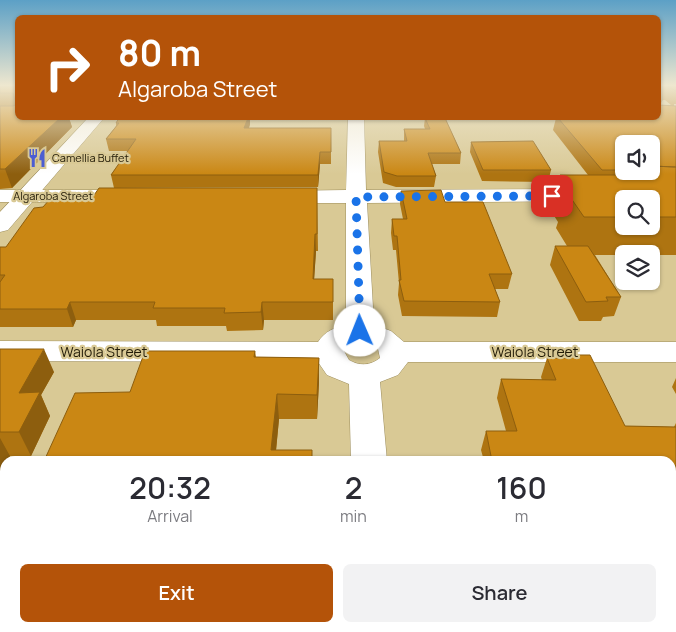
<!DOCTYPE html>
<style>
:root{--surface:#fff;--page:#f2f2f3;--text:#2b2b33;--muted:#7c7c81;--accent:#b45309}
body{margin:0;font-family:Manrope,sans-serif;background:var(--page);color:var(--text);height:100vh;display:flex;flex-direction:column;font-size:19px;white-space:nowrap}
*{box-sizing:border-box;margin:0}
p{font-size:16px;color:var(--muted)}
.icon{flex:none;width:28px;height:28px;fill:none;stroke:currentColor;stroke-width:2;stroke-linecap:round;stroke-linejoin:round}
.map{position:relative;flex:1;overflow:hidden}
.drawer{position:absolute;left:0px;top:456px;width:676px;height:176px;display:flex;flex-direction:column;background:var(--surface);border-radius:15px 15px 0 0;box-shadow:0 1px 4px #0004}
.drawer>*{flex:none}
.top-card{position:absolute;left:15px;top:15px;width:646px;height:105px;border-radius:8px;box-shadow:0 1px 4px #0004;background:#b45309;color:#fff;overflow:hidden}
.buttons{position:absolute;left:615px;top:135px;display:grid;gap:10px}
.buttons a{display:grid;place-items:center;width:45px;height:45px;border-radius:8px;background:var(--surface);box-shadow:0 1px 4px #0004;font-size:25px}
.pin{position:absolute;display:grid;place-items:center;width:42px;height:42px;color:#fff;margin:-21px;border-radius:10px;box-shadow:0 2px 8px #0006}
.me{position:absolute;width:55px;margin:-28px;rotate:359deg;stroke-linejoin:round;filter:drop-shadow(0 0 4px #0008)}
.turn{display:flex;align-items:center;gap:18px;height:105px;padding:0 20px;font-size:22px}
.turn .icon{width:65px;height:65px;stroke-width:2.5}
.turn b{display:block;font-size:35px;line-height:42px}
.eta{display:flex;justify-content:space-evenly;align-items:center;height:85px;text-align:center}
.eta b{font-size:30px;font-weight:600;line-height:35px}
.cta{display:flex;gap:10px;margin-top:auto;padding:10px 20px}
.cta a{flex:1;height:58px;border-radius:8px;background:var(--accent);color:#fff;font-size:20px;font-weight:600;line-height:58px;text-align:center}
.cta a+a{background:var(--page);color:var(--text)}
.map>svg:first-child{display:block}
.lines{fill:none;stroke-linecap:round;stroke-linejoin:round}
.minor-casing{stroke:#9d8e5d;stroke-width:1}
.major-casing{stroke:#9d8e5d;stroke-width:1}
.minor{fill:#fff;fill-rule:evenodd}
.major{fill:#fff;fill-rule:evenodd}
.wall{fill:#ae7411;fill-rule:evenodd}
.shaded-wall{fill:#8d5e0e}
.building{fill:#ca8714;stroke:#8d5e0e}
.route{stroke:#1a73e8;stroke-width:9;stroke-dasharray:0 16.2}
.labels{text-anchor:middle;stroke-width:4.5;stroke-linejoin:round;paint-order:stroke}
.far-poi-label{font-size:11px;fill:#221b07;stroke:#d9c995;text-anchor:start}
.far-street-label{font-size:11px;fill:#221b07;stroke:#d9c995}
.street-label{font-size:14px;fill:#221b07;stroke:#d9c995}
</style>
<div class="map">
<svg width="676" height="632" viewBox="0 0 676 632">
<rect width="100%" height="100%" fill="#d9c995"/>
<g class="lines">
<g class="minor-casing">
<path id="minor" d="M 348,118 L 364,118 L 366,190 L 593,189 L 600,191 L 603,195 L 600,199 L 593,201 L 367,203 L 374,325 L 391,331 L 404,342 L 676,342 L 676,362 L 408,362 L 398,375 L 380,382 L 387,461 L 351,461 L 349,384 L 327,375 L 318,362 L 0,361 L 0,341 L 318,342 C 325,331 334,328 346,325 L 346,203 L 279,203 L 272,201 L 269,197 L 272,193 L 279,191 L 346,190 ZM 360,340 L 378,349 L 380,358 C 370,366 359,366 349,360 L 344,351 C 347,344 353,342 360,340 Z
M 0,190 L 131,190 L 138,192 L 141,196 L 138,200 L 131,202 L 0,202 Z
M 365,628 L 411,628 L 412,632 L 366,632 Z"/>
</g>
<g class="major-casing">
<path id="major" d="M 88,118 L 104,118 L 8,230 L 0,232 L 0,212 Z"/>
</g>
<use href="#minor" class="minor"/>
<use href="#major" class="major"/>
</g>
<path class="wall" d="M 0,86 L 18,86 L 18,118 L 69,118 L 72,127 L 12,188 L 0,189 Z
M 659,86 L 676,86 L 676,104 L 674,104 L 674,106 L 676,106 L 676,255 L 651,255 L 651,254 L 624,254 L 624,255 L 595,255 L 621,297 L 614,316 L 603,317 L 601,321 L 579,321 L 550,265 L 555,246 L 567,246 L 556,228 L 558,222 L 551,211 L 560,175 L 588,175 L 553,130 L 556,118 L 659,118 ZM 662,100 L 665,100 L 671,105 L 661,105 ZM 624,199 L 651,199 L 651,226 L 624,226 Z
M 119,118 L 250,118 L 250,124 L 249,128 L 331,128 L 331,164 L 320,164 L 318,187 L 114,188 L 111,175 L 128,151 L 109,151 L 106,139 L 116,126 L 116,123 Z
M 425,118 L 445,118 L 461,153 L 460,164 L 432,164 L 436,176 L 434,187 L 396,187 L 383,183 L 378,152 L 379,141 L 404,141 L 404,129 L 425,129 L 424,126 Z
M 471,142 L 551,170 L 548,182 L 482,181 L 470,152 Z
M 317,188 L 318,251 L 316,251 L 314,279 L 333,279 L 333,320 L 264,320 L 263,330 L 227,331 L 226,326 L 157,326 L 156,320 L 76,320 L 73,327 L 0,327 L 0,247 L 6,247 L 43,207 L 92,198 Z
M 401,191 L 445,202 L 512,274 L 508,289 L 495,289 L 500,302 L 497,317 L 402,316 L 398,295 L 399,283 L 396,250 L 393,250 L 391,233 L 392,219 L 403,219 L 400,204 Z
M 0,349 L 54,372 L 41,395 L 50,416 L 31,456 L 10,456 L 7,461 L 5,461 L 5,465 L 0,474 Z
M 255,351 L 256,357 L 319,358 L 319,382 L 317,419 L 279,419 L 276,450 L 312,450 L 312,461 L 44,461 L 130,392 Z
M 571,355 L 625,426 L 674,427 L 676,423 L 676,485 L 671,485 L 671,461 L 484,461 L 481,450 L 486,431 L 506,431 L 497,398 L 501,379 L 542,380 L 541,377 L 547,358 L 570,358 Z
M 676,378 L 676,394 L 672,387 Z
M 444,628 L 671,628 L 676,632 L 445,632 Z"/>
<path class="shaded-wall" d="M 60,118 L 69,118 L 72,127 L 12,188 L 5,169 Z
M 248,118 L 250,118 L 250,124 L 245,140 L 244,128 Z
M 320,152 L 320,164 L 318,187 L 318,175 Z
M 315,234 L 316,251 L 313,297 L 313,279 Z
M 70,302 L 76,320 L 73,327 L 67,309 Z
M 262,302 L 264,320 L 263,330 L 261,312 Z
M 44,349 L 54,372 L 41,395 L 50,416 L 31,456 L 19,432 L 19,393 Z
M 319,358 L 319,382 L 317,419 L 317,395 Z
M 277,394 L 279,419 L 275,461 L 271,450 Z
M 0,438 L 10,456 L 7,461 L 5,461 L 5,465 L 0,474 Z
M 17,628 L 41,628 L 39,632 L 15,632 Z
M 306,628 L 308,628 L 308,632 L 305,632 Z"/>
<path class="building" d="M 0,86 L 18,86 L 18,100 L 15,100 L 13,93 L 0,93 Z
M 659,86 L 662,86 L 662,101 L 659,102 Z
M 668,86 L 676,86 L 676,90 L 675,90 L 676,91 Z
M 18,104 L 18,118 L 60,118 L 5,169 L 0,169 L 0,106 L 13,106 Z
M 659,105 L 676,106 L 676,167 L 651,166 L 651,144 L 624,144 L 624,167 L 620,167 L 620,170 L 602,170 L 558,118 L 659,118 Z
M 119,118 L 248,118 L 244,128 L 331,128 L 331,152 L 320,152 L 318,175 L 111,175 L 136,139 L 106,139 L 119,123 L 116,123 Z
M 425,118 L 445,118 L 461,153 L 428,153 L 436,176 L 397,176 L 384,172 L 379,141 L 407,141 L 404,129 L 430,129 Z
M 533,141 L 551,170 L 483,170 L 471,142 Z
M 651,166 L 676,167 L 676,217 L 651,217 L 651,199 L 624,199 L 624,217 L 584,217 L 566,191 L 572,191 L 560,175 L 628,175 L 620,167 L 624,167 L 624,171 L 651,171 Z
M 99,188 L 317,188 L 317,234 L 315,234 L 313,279 L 333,279 L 333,302 L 262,302 L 261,312 L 224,313 L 225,308 L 153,308 L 155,302 L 70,302 L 67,309 L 0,309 L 0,282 L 5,275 L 0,275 L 0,247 L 6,247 L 34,208 L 43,207 L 50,199 L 92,198 Z
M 441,190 L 445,202 L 483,202 L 512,274 L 489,274 L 500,302 L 404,301 L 399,280 L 401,280 L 397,236 L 394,236 L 392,219 L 407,219 L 401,191 Z
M 555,246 L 588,246 L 621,297 L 606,297 L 608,301 L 586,302 Z
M 0,349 L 44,349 L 19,393 L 40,392 L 19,432 L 0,432 Z
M 145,351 L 255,351 L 254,357 L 319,358 L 317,395 L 277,394 L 271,450 L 312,450 L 312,461 L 99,461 L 87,457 L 86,461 L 44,461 L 75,393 L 130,392 Z
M 571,355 L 590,355 L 625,426 L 676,427 L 676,466 L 671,466 L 671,461 L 492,461 L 486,431 L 517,431 L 501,379 L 556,380 L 547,358 L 572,358 Z
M 0,476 L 5,476 L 5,628 L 17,628 L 15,632 L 0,632 Z
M 676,578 L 676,632 L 470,632 L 469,628 L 671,628 L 671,579 Z
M 131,628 L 306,628 L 305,632 L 130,632 Z"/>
<linearGradient id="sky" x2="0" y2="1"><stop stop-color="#5ca0c6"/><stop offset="0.49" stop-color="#eee7cf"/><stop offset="1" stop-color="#eee7cf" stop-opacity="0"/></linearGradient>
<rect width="676" height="174" fill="url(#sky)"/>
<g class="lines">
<path class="route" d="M 360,331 L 356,197 L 552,196"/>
</g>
<defs>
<g id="restaurant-bare" transform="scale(1.5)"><path d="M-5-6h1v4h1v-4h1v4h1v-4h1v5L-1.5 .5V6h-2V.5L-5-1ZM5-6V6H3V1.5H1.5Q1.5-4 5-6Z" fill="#4c5dd2" stroke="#d9c995" stroke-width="2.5" paint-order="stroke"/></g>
</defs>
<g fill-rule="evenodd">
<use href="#restaurant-bare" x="37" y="158"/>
</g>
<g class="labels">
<g class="far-poi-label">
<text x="52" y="162">Camellia Buffet</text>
</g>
<g class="far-street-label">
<text x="53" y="200">Algaroba Street</text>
</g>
<g class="street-label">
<text x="104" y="357">Waiola Street</text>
<text x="535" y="357">Waiola Street</text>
</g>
</g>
</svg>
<div class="buttons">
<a><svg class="icon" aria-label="sound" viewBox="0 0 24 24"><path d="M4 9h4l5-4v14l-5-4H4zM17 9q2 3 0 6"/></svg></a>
<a><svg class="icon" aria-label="search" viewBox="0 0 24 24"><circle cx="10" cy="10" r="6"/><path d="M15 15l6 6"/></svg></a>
<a><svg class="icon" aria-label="layers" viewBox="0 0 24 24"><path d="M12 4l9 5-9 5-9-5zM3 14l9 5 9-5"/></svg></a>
</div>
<div class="pin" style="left:552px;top:196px;background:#d93025"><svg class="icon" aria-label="arrive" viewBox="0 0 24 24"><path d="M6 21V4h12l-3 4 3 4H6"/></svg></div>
<svg class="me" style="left:360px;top:331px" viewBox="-20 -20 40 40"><circle r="19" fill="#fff"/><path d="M0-13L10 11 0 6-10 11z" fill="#1a73e8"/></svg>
<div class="top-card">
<div class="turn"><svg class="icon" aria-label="right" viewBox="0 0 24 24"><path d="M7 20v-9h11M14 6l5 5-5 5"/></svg><div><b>80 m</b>Algaroba Street</div></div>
</div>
<section class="drawer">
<div class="eta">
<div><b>20:32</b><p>Arrival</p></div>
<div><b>2</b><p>min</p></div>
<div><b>160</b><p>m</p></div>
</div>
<div class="cta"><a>Exit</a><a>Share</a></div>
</section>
</div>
